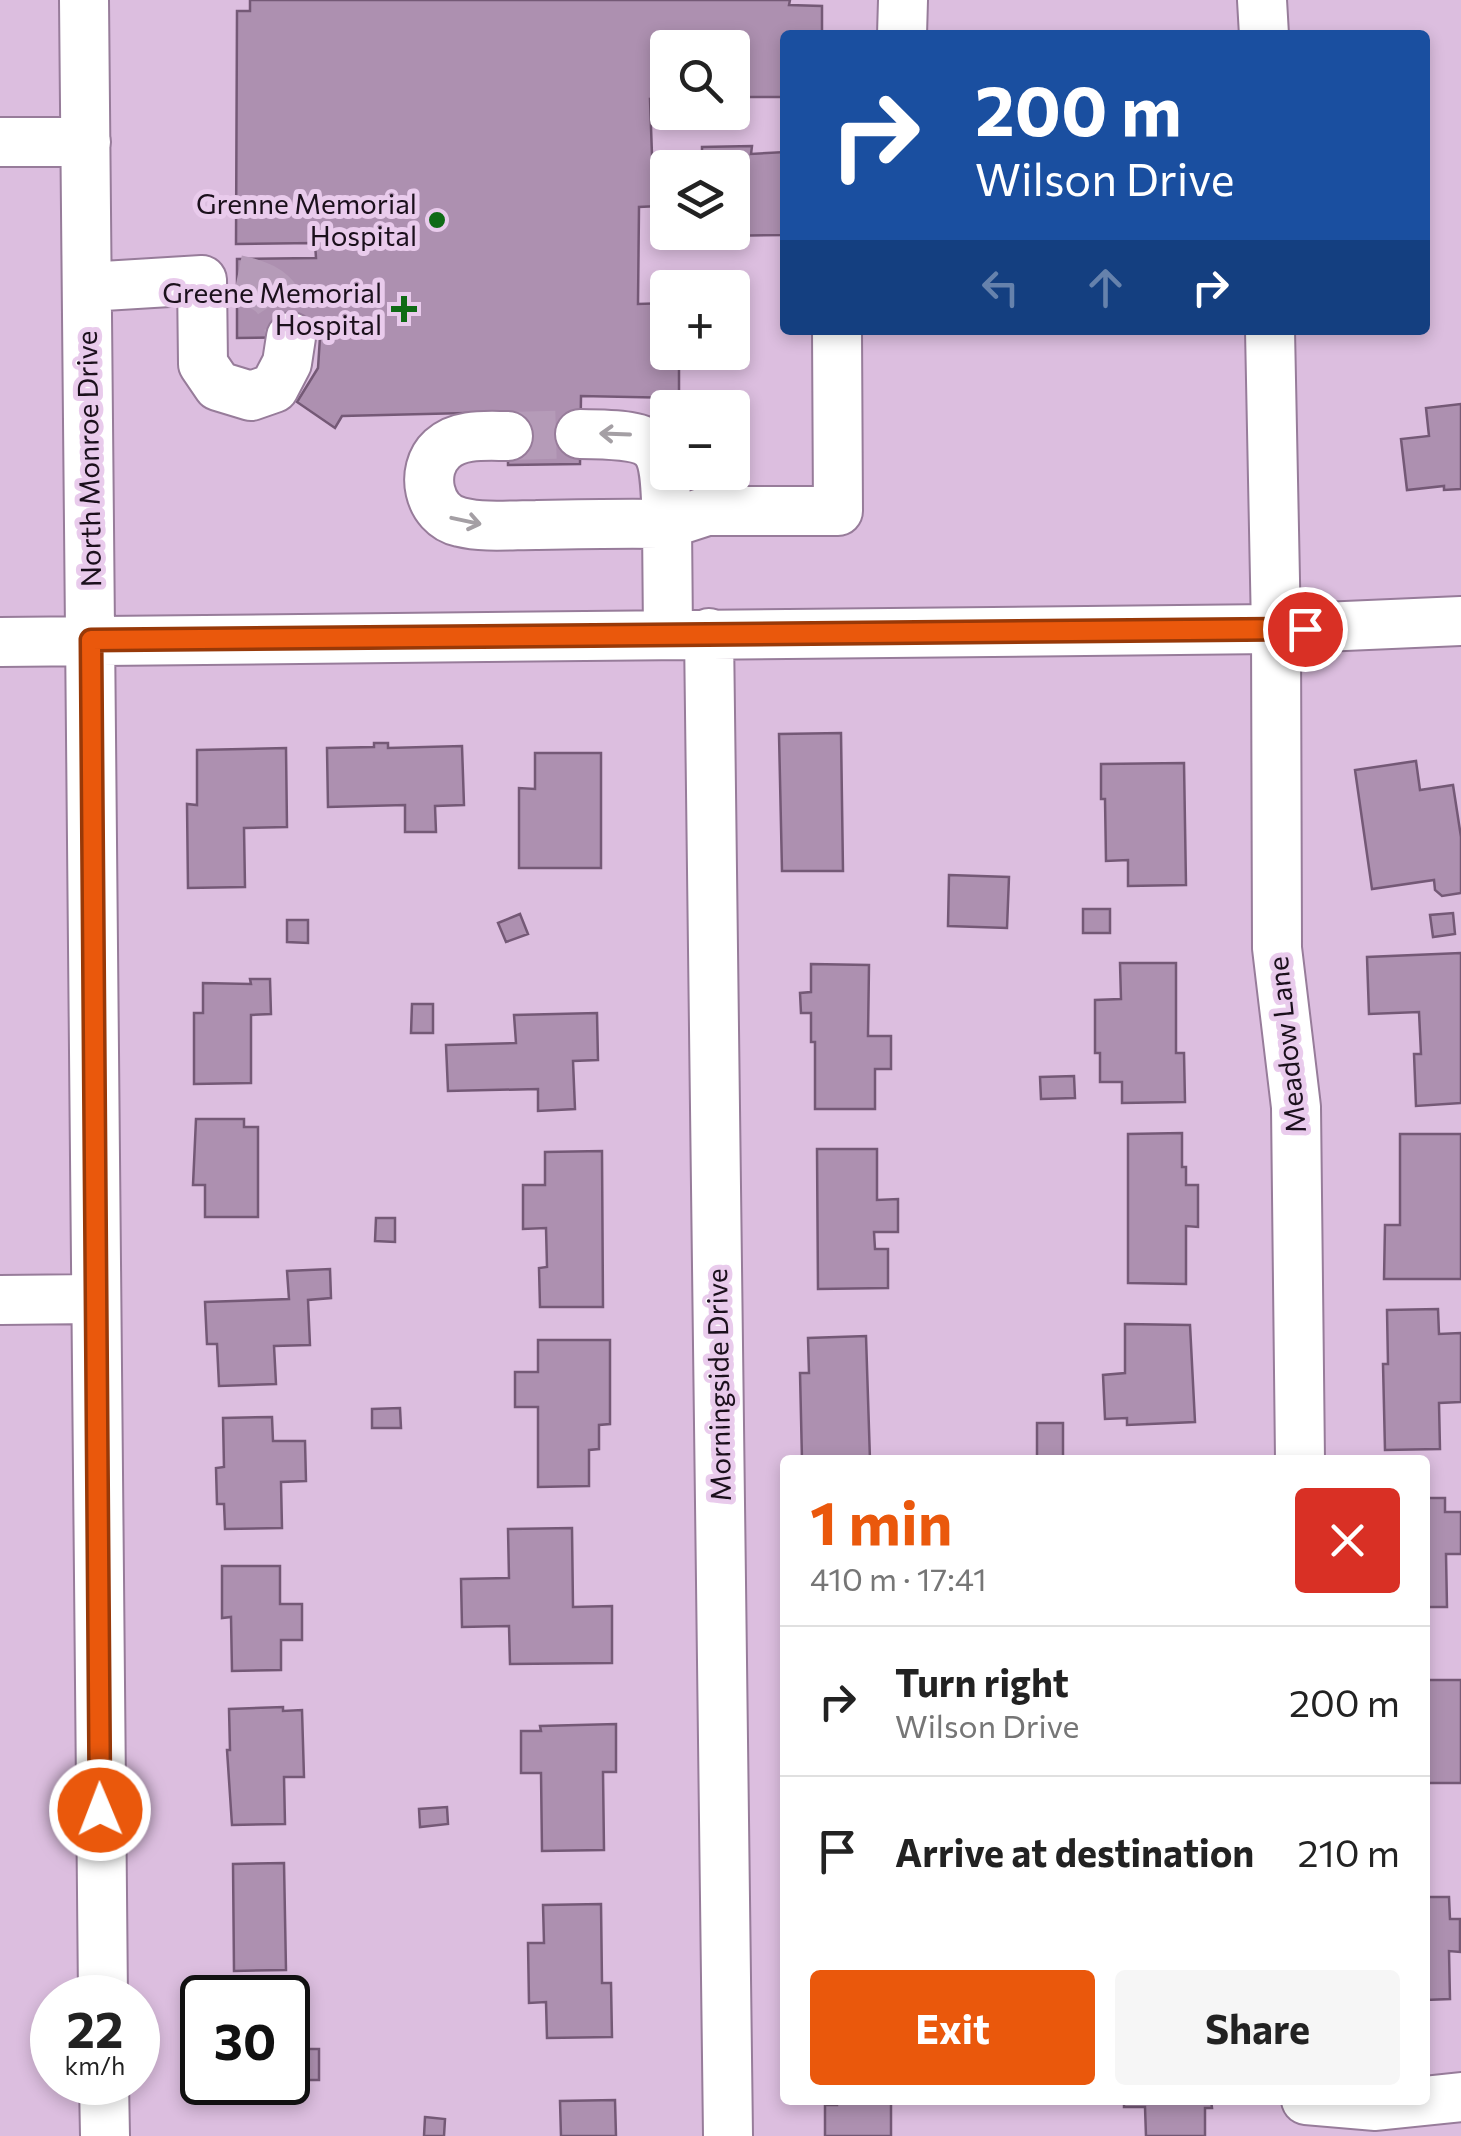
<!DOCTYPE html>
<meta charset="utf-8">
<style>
:root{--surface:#fff;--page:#f6f6f6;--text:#222;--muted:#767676;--line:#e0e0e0;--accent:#ea580c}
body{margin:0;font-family:Commissioner,sans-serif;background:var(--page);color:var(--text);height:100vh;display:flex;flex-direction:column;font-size:38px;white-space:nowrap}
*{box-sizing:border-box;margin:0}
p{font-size:32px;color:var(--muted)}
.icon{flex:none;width:55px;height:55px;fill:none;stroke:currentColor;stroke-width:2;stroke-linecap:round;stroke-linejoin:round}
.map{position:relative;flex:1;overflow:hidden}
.sheet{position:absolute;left:780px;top:1455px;width:650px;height:650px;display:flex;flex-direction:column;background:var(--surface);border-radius:10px;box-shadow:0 5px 15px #0003}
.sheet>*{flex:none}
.top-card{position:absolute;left:780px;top:30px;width:650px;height:305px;border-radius:10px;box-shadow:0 5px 15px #0003;background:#1a4fa0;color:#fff;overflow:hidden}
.tools{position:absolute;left:650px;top:30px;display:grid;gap:20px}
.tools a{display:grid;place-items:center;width:100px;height:100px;border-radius:10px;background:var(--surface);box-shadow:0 5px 15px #0003;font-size:50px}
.speed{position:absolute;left:30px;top:1975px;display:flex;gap:20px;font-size:50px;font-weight:700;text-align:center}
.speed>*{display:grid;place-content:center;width:130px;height:130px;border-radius:50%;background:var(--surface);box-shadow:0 5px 15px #0003;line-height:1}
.speed small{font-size:25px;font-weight:400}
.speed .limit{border:5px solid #111;border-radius:15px;background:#fff;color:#111}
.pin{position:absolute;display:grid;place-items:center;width:85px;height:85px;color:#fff;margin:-42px;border:5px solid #fff;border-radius:50%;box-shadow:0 2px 10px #0007}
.me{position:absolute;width:110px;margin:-55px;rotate:359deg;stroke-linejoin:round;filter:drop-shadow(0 0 8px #0008)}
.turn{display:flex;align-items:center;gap:35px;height:210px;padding:0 30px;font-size:45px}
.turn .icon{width:130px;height:130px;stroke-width:2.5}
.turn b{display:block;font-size:70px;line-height:85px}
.lanes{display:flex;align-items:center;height:95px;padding:0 30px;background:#0003;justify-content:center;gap:50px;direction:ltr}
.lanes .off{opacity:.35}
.round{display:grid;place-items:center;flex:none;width:105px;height:105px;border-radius:10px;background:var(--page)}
.head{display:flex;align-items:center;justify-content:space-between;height:170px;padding:0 30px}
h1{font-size:60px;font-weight:700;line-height:75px;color:var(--accent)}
.primary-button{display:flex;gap:20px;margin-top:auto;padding:20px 30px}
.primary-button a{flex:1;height:115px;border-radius:10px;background:var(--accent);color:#fff;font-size:40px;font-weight:700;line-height:115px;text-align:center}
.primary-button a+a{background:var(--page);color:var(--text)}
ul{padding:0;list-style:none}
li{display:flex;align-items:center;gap:30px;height:150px;padding:0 30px;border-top:2px solid var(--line)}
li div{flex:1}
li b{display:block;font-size:38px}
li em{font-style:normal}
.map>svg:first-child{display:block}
.building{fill:#ad90b0;stroke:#745976;stroke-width:2.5;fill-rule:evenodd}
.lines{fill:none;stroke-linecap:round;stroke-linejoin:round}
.minor-tunnel{stroke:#b59bb8;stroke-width:48;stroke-dasharray:48 24;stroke-linecap:butt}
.minor-casing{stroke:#977c9a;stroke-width:52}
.minor{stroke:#fff;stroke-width:48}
.oneway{stroke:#a49fa4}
.route-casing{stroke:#983908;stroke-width:25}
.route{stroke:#ea580c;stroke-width:18}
.poi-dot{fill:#0f6b16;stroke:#e9cbec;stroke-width:4}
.labels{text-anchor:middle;stroke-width:10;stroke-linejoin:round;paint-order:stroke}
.poi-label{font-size:28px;fill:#1b101c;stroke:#e9cbec;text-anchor:end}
.street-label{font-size:28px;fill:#1b101c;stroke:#e9cbec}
</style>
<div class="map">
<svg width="1461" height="2136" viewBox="0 0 1461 2136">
<rect width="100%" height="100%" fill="#dcbedf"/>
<path class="building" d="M 250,0 L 790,0 L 789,5 L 822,6 L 822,35 L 785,35 L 785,97 L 732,97 L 732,48 L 668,48 L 668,98 L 650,99 L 652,155 L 702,154 L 702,147 L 752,146 L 751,154 L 785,152 L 785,235 L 659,237 L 659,206 L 639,207 L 638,304 L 668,303 L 668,352 L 679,352 L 679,398 L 581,396 L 580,464 L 508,465 L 508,412 L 342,416 L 335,428 L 297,402 L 318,368 L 320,337 L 237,338 L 237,259 L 316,258 L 315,243 L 236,244 L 237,11 L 250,11 ZM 668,168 L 732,168 L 732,232 L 668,232 Z
M 1461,404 L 1461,489 L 1444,490 L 1444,486 L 1407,490 L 1401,439 L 1429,436 L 1426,408 Z
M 841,733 L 843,871 L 782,871 L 779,734 Z
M 374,743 L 388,743 L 388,748 L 462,746 L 464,805 L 435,806 L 436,832 L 405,832 L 405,805 L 328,807 L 327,748 L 374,747 Z
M 286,748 L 287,827 L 244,828 L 245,887 L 188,888 L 187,804 L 197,805 L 197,750 Z
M 535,753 L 601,753 L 601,868 L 519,868 L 519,788 L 535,789 Z
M 1416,761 L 1420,790 L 1453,785 L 1461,837 L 1461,893 L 1442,896 L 1435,890 L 1434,880 L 1372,889 L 1355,770 Z
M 1184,763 L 1186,885 L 1128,886 L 1128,860 L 1106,861 L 1105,799 L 1101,799 L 1101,764 Z
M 949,875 L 1009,877 L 1007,928 L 948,926 Z
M 1083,909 L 1110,909 L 1110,933 L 1083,933 Z
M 1453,913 L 1455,934 L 1433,937 L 1430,915 Z
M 520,914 L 528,934 L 506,942 L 498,923 Z
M 287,920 L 308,920 L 308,943 L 287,942 Z
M 1461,953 L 1461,1103 L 1416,1106 L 1414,1054 L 1421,1054 L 1419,1012 L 1369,1014 L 1367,957 Z
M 1120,963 L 1176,963 L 1176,1053 L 1184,1053 L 1185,1102 L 1122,1103 L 1122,1082 L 1100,1082 L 1100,1053 L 1095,1053 L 1095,1000 L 1121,999 Z
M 811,964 L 869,965 L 868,1036 L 891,1036 L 891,1069 L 875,1069 L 875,1109 L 815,1109 L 815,1042 L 811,1042 L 811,1013 L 801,1013 L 800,993 L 811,992 Z
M 250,979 L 270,979 L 271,1014 L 251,1015 L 251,1083 L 194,1084 L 194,1013 L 203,1013 L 203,983 L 251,984 Z
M 412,1004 L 433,1004 L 433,1033 L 411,1033 Z
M 597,1013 L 598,1060 L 573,1061 L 575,1109 L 538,1111 L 538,1089 L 448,1091 L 446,1045 L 516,1043 L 514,1015 Z
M 1074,1076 L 1075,1098 L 1041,1099 L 1040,1077 Z
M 196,1119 L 244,1119 L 244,1127 L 258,1127 L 258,1217 L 205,1217 L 205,1185 L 193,1185 Z
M 1182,1133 L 1182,1167 L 1186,1167 L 1186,1185 L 1198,1185 L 1198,1227 L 1186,1226 L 1186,1284 L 1128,1283 L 1128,1134 Z
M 1400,1134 L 1461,1134 L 1461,1279 L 1384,1279 L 1385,1225 L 1400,1225 Z
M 817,1149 L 877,1149 L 877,1200 L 898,1199 L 898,1232 L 874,1232 L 875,1249 L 888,1249 L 888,1288 L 818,1289 Z
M 602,1151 L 603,1307 L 540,1307 L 539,1268 L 547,1267 L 546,1228 L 523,1229 L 523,1185 L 545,1185 L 545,1152 Z
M 376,1218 L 395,1218 L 395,1242 L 375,1241 Z
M 330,1269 L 331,1298 L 308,1300 L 310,1345 L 274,1346 L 276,1384 L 219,1386 L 217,1344 L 207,1344 L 205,1302 L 289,1299 L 287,1271 Z
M 1438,1309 L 1439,1334 L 1461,1333 L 1461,1402 L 1439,1403 L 1440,1449 L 1385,1450 L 1383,1364 L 1388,1364 L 1387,1310 Z
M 1125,1324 L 1190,1325 L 1195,1422 L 1127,1425 L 1127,1418 L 1105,1419 L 1103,1375 L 1125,1373 Z
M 866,1336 L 870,1460 L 802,1460 L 800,1373 L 809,1373 L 808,1338 Z
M 538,1340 L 610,1340 L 610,1424 L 599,1425 L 599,1449 L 589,1450 L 589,1486 L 538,1487 L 538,1407 L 515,1407 L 515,1372 L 538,1372 Z
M 400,1408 L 401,1428 L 372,1428 L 372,1409 Z
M 272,1417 L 273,1441 L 305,1441 L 306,1481 L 281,1482 L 282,1528 L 225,1529 L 224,1504 L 217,1504 L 216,1468 L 224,1467 L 223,1418 Z
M 1037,1423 L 1063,1423 L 1063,1456 L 1037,1457 Z
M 1425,1498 L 1445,1498 L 1445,1512 L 1461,1512 L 1461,1554 L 1446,1554 L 1447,1607 L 1425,1607 Z
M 572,1528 L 573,1607 L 612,1606 L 612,1663 L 510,1664 L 509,1626 L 462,1627 L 461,1579 L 509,1578 L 508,1529 Z
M 222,1566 L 280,1566 L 280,1604 L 302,1604 L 302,1640 L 281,1640 L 281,1670 L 232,1671 L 231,1617 L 222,1618 Z
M 1425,1680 L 1461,1680 L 1461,1783 L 1425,1783 Z
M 283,1707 L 283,1711 L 302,1710 L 304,1777 L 284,1777 L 285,1824 L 232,1825 L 227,1750 L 230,1750 L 229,1709 Z
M 616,1724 L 616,1772 L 603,1772 L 604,1850 L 542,1851 L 541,1773 L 521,1773 L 521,1731 L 541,1731 L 540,1726 Z
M 447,1807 L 448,1824 L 420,1827 L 419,1809 Z
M 284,1863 L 286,1970 L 234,1971 L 233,1864 Z
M 1425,1897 L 1449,1897 L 1450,1919 L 1460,1919 L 1460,1952 L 1449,1951 L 1450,1999 L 1425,2000 Z
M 601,1904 L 602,1983 L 611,1983 L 612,2037 L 547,2038 L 546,2002 L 529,2003 L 528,1943 L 544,1943 L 543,1905 Z
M 288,2006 L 298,2006 L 298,2049 L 319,2049 L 319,2080 L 299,2080 L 299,2102 L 227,2102 L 227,2082 L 288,2082 Z
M 615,2100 L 616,2136 L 561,2136 L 560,2101 Z
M 837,2100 L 891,2100 L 891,2136 L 825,2136 L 825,2105 L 837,2105 Z
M 1124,2100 L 1211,2100 L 1212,2108 L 1205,2108 L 1205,2136 L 1146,2136 L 1145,2107 L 1124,2107 Z
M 425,2117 L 445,2119 L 444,2136 L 424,2136 Z"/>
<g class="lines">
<path class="minor-tunnel" d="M 237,279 C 276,287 282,300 291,337
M 508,436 L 580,434"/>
<g class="minor-casing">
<path id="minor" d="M 84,0 L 103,1998
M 1262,0 L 1264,35
M 902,35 L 903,0
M 0,142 L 86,142
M 87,287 L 202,280 L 203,364 L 218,386 L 251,396 L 274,388 L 287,363 L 291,337
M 1270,330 L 1276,629 L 1277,948 L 1296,1107 L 1300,1460
M 508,436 C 487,436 459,433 442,449 C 419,470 428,515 460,522 C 484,528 511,525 536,525 C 580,524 623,523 667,524 C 664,441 666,435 580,434
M 709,633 L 728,2136
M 668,634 L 667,524 L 707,511 L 838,511 L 837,330
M 0,642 L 1276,629 L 1461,621
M 0,1300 L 96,1299
M 104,2082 L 105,2136
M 1306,2100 L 1376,2106 L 1461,2097"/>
</g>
<use href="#minor" class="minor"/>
</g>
<defs><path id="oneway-shaft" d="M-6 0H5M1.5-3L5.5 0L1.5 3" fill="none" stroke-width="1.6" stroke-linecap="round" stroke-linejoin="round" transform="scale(2.5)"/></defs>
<g class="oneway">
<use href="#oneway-shaft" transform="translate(615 434) rotate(-178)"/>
<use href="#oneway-shaft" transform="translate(466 521) rotate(12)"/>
</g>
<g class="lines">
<g class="route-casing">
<path id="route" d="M 100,1810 L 91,640 L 1305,629"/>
</g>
<use href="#route" class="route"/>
</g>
<g class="poi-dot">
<circle cx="437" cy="220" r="10"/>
<path d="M399 294h10v10h10v10h-10v10h-10v-10h-10v-10h10z"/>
</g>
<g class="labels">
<g class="poi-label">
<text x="417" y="214">Grenne Memorial<tspan x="417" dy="32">Hospital</tspan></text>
<text x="382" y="303">Greene Memorial<tspan x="382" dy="32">Hospital</tspan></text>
</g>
<g class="street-label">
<text transform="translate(89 459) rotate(-91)" y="10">North Monroe Drive</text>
<text transform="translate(1287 1045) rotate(-96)" y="10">Meadow Lane</text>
<text transform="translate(719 1385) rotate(-91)" y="10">Morningside Drive</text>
</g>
</g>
</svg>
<div class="tools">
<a><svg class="icon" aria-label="search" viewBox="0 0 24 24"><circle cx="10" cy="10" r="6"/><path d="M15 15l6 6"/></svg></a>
<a><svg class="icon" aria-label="layers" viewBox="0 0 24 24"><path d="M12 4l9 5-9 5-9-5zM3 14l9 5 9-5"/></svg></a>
<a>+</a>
<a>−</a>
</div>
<div class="speed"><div>22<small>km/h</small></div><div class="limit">30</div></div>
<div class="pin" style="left:1305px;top:629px;background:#d93025"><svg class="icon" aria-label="arrive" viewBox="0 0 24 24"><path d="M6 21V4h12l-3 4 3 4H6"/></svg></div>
<svg class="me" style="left:100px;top:1810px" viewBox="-20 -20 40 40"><circle r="17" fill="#ea580c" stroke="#fff" stroke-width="3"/><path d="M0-11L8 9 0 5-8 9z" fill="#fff"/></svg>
<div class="top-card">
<div class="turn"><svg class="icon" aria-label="right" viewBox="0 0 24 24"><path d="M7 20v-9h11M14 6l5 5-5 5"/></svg><div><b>200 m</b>Wilson Drive</div></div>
<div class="lanes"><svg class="icon off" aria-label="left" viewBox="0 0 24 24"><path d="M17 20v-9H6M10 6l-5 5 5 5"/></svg><svg class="icon off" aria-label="ahead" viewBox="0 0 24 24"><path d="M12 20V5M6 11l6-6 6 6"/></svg><svg class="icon" aria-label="right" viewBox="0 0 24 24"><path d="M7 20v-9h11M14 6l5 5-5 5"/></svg></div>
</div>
<section class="sheet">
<div class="head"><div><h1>1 min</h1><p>410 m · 17:41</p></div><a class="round" style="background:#d93025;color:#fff"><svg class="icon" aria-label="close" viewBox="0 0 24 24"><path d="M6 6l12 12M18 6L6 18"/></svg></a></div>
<ul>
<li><svg class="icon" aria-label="right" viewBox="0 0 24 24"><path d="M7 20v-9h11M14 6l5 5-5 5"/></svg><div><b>Turn right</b><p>Wilson Drive</p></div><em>200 m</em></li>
<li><svg class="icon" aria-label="arrive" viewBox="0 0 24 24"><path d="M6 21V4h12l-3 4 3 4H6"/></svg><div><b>Arrive at destination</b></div><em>210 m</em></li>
</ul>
<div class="primary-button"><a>Exit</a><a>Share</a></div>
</section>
</div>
